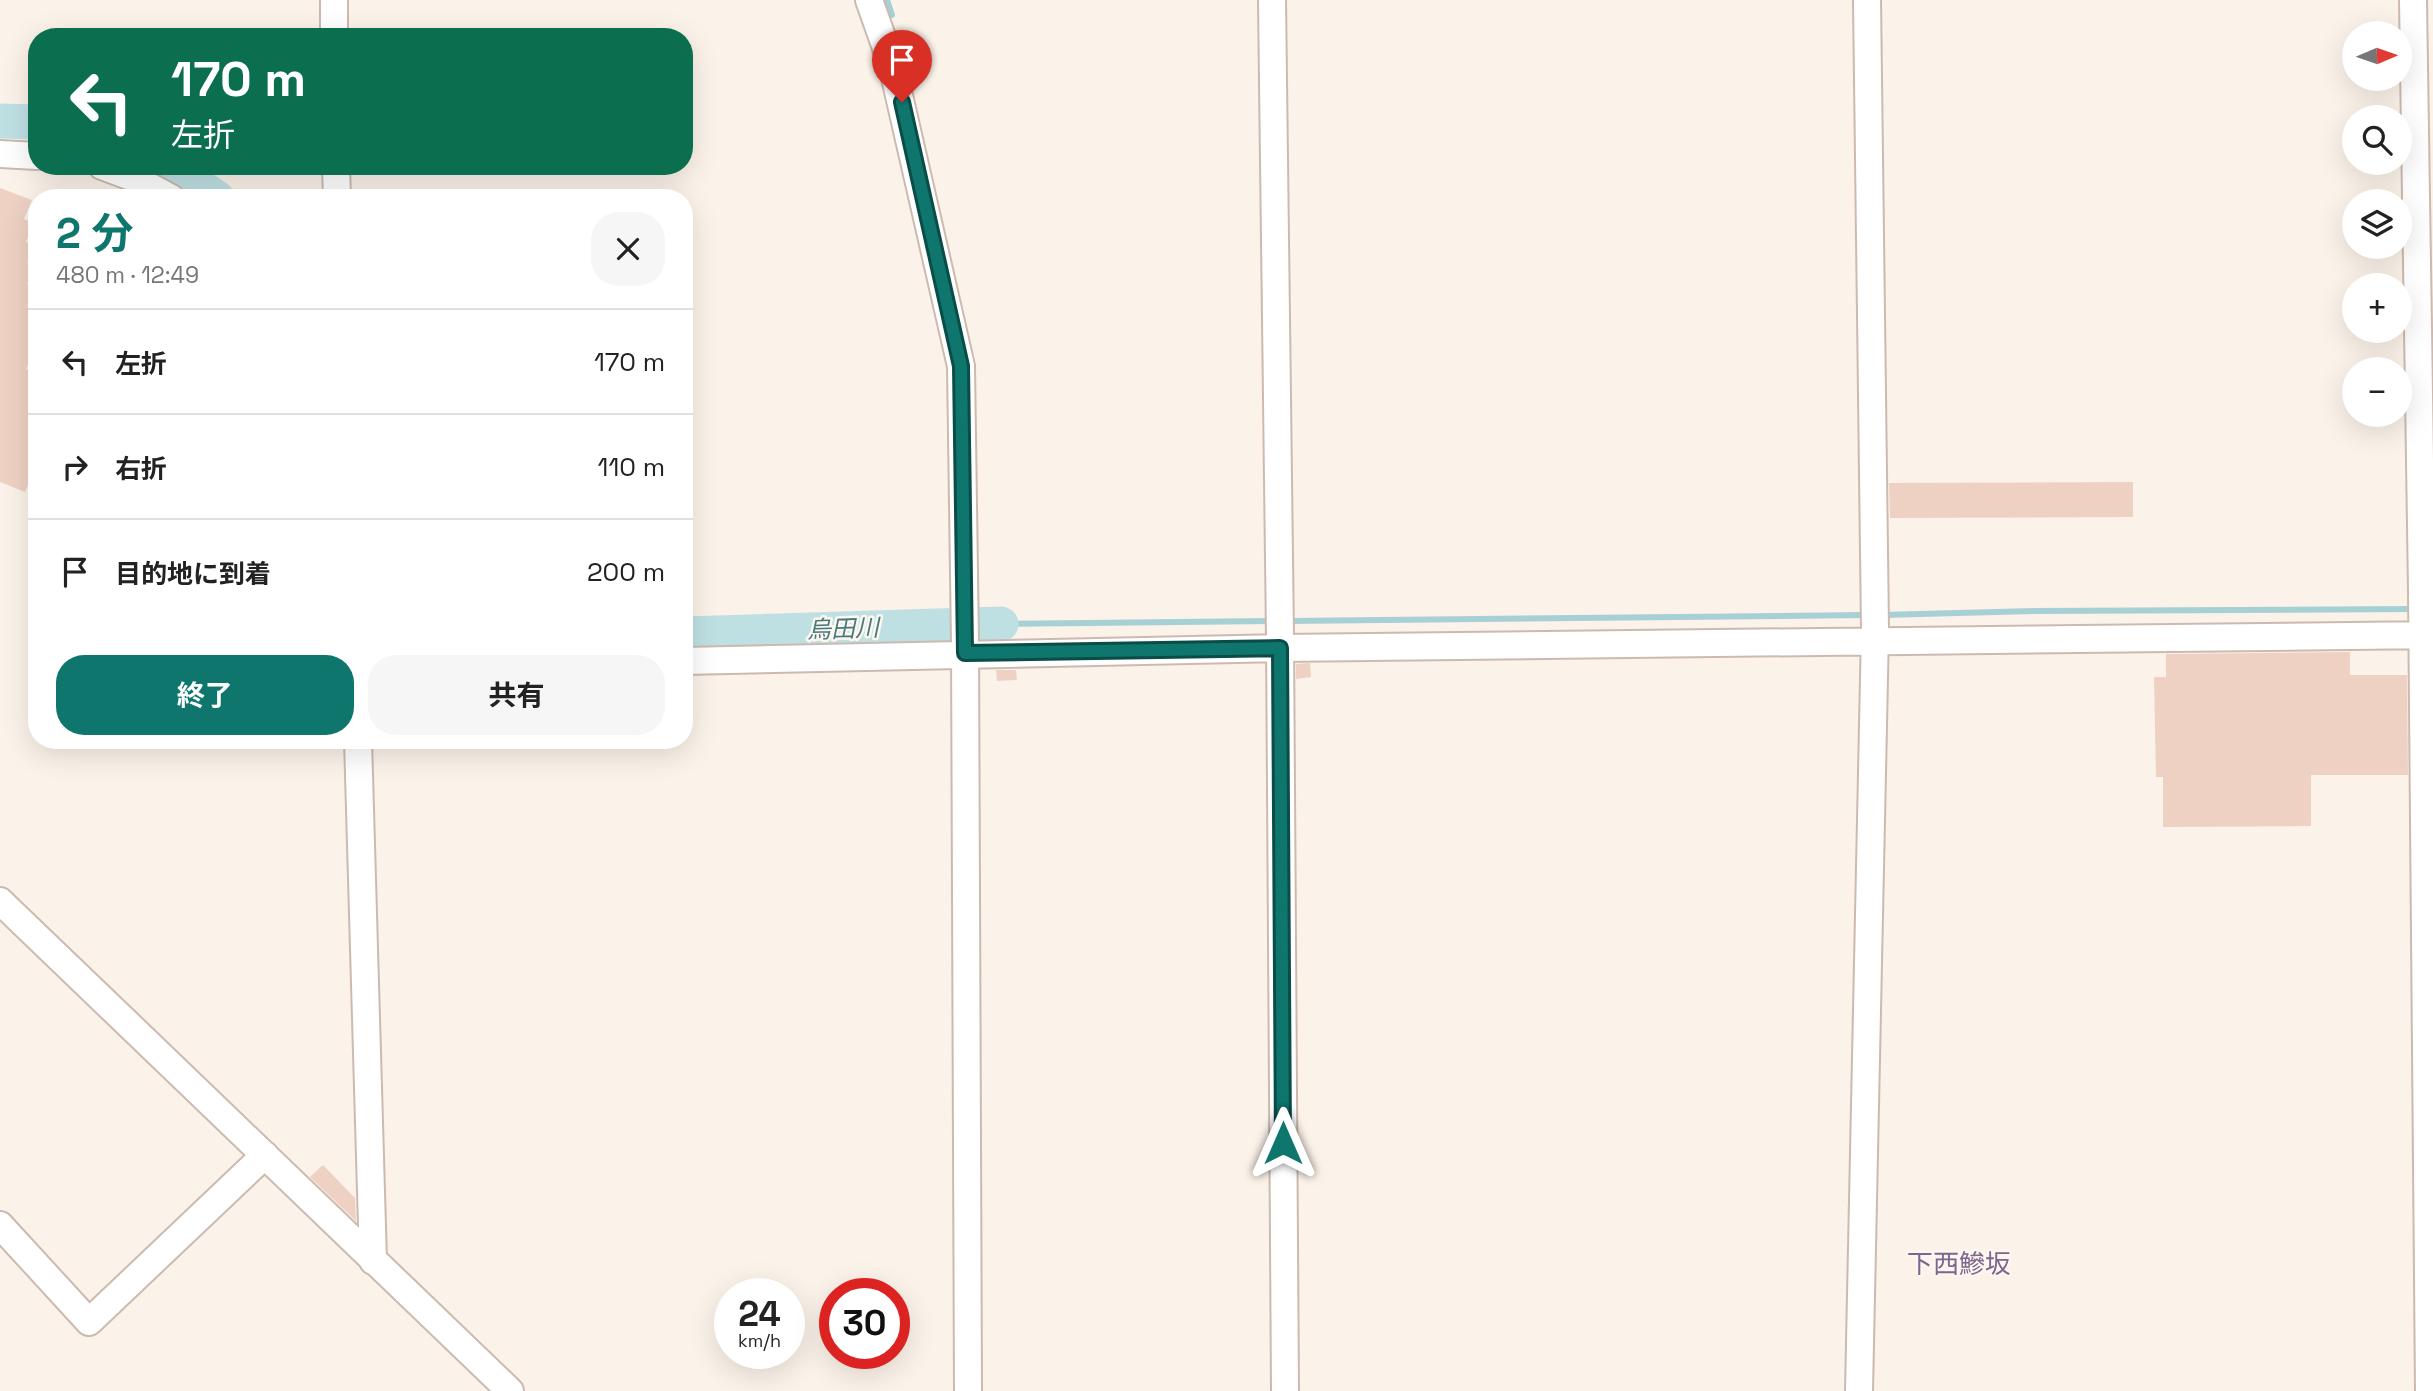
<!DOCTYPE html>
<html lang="ja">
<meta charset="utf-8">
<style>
:root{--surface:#fff;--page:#f6f6f6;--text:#222;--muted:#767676;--line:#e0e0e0;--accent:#0f766e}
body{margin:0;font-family:"Space Grotesk","Noto Sans JP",sans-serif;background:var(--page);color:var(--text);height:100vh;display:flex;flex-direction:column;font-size:26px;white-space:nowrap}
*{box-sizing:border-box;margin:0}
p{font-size:23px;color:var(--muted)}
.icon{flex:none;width:38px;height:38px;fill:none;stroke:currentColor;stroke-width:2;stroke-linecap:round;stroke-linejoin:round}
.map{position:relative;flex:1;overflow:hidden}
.side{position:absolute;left:28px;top:189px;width:665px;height:560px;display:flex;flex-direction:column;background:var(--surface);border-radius:28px;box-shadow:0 7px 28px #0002}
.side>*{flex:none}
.top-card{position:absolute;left:28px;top:28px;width:665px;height:147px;border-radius:28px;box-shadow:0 7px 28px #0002;background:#0b6e4f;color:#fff;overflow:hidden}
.needle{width:46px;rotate:88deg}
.controls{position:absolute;left:2342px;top:21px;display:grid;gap:14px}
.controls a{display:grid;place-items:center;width:70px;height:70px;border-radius:50%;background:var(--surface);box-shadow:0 7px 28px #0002;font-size:35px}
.speed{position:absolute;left:714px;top:1278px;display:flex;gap:14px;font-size:35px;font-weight:700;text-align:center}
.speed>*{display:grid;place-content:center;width:91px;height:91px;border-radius:50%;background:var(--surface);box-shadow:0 7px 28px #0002;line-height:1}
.speed small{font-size:18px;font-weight:400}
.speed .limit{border:10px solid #d22;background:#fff;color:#111}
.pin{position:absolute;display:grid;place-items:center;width:60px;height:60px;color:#fff;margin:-72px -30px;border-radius:50% 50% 50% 0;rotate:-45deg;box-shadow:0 0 7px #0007}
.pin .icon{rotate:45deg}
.me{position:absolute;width:77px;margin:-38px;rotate:0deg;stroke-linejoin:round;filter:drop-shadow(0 0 5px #0008)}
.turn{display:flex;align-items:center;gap:24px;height:147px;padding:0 28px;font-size:32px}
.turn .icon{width:91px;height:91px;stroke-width:2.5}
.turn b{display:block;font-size:49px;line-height:60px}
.round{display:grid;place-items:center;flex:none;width:74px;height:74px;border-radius:28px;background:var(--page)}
.headline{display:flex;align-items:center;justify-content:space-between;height:119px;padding:0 28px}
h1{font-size:42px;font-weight:700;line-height:52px;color:var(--accent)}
.action{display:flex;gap:14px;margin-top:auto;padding:14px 28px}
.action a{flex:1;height:80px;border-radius:28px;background:var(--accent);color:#fff;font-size:28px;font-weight:700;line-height:80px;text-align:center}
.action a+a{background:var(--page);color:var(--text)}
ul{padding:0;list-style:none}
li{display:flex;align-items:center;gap:21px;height:105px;padding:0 28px;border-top:2px solid var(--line)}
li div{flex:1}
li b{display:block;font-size:26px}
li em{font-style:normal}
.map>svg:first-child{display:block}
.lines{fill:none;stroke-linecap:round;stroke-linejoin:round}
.stream{stroke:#a6d0d4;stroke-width:6}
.river{stroke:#bfe0e3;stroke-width:35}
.building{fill:#eed1c3}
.minor-casing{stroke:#ccbab0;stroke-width:30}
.minor{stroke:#fff;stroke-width:26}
.route-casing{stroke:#0a4d48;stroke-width:18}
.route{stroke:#0f766e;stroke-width:12}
.labels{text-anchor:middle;stroke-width:5;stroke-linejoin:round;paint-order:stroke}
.water-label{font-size:24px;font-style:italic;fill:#47787d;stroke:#fdf7ef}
.quarter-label{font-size:26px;fill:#7e668e;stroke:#fdf7ef}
</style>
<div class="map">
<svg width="2433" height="1391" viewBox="0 0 2433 1391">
<rect width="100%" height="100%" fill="#fbf2e9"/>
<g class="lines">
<path class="stream" d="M 887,0 L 892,15
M 1882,615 L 2034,611 L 2417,609
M 1287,621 L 1868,615
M 1001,624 L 1273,621"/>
<path class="river" d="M 0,121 L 37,122
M 171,166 L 217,198
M 684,634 L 1001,624"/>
</g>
<path class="building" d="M 0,188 L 32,200 L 24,219 L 33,223 L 26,242 L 34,245 L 27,263 L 34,266 L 27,284 L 34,287 L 27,306 L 35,309 L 28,328 L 36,331 L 29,350 L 33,352 L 26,369 L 36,373 L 28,392 L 35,395 L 28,414 L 36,417 L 29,435 L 37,438 L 29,457 L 37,460 L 37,463 L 25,492 L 0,482 Z
M 2133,482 L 2133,517 L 1890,518 L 1889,483 Z
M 2350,652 L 2350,675 L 2407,675 L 2408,775 L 2311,775 L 2311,826 L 2163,827 L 2163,777 L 2156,777 L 2154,677 L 2166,677 L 2166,654 Z
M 1310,663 L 1311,677 L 1296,679 L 1296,664 Z
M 996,670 L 1016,670 L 1017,680 L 997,681 Z
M 323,1165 L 355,1198 L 356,1221 L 310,1177 Z"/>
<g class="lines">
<g class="minor-casing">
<path id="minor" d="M 334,0 L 334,37
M 869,0 L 892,65 L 961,366 L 965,642 L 968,1391
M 1272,0 L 1280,638 L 1285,1391
M 2413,0 L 2422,591 L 2429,1391
M 0,154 L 37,156
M 102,166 L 134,178 L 171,198
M 336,166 L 337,198
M 684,661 L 1280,648 L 2433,635
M 358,740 L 373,1261
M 0,901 L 510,1391
M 0,1225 L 89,1322 L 265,1155
M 1859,1391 L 1875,630 L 1867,0"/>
</g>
<use href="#minor" class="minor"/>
</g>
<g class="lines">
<g class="route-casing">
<path id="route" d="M 902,102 L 961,366 L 965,653 L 1280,648 L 1283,1143"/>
</g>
<use href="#route" class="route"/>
</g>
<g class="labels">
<g class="water-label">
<text transform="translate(843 629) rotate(-2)" y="8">烏田川</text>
</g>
<g class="quarter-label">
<text x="1959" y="1273">下西鰺坂</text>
</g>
</g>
</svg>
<div class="controls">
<a><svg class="needle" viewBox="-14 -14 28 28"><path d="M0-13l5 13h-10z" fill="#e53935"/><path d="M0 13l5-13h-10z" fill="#767676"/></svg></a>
<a><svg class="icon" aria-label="search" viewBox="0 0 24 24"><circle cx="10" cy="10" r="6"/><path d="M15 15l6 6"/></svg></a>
<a><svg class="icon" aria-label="layers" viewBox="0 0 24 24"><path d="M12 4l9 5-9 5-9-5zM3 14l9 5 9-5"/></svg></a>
<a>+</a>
<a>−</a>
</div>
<div class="speed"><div>24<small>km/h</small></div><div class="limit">30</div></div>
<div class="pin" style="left:902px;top:102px;background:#d93025"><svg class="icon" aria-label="arrive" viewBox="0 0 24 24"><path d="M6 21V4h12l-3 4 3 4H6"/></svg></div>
<svg class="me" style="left:1283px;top:1143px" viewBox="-20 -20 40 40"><path d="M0-17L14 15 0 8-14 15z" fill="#0f766e" stroke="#fff" stroke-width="4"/></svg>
<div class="top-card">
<div class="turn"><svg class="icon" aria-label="left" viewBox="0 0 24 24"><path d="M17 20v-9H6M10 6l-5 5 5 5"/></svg><div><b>170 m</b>左折</div></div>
</div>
<section class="side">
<div class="headline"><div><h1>2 分</h1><p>480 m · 12:49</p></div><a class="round"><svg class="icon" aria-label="close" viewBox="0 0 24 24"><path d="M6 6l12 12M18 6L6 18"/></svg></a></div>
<ul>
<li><svg class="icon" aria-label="left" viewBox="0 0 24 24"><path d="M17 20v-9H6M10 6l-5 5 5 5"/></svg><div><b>左折</b></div><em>170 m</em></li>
<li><svg class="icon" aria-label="right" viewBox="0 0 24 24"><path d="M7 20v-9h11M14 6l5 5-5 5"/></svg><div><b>右折</b></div><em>110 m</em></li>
<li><svg class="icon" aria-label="arrive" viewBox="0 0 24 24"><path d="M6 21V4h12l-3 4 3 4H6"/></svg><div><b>目的地に到着</b></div><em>200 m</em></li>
</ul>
<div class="action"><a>終了</a><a>共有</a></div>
</section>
</div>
